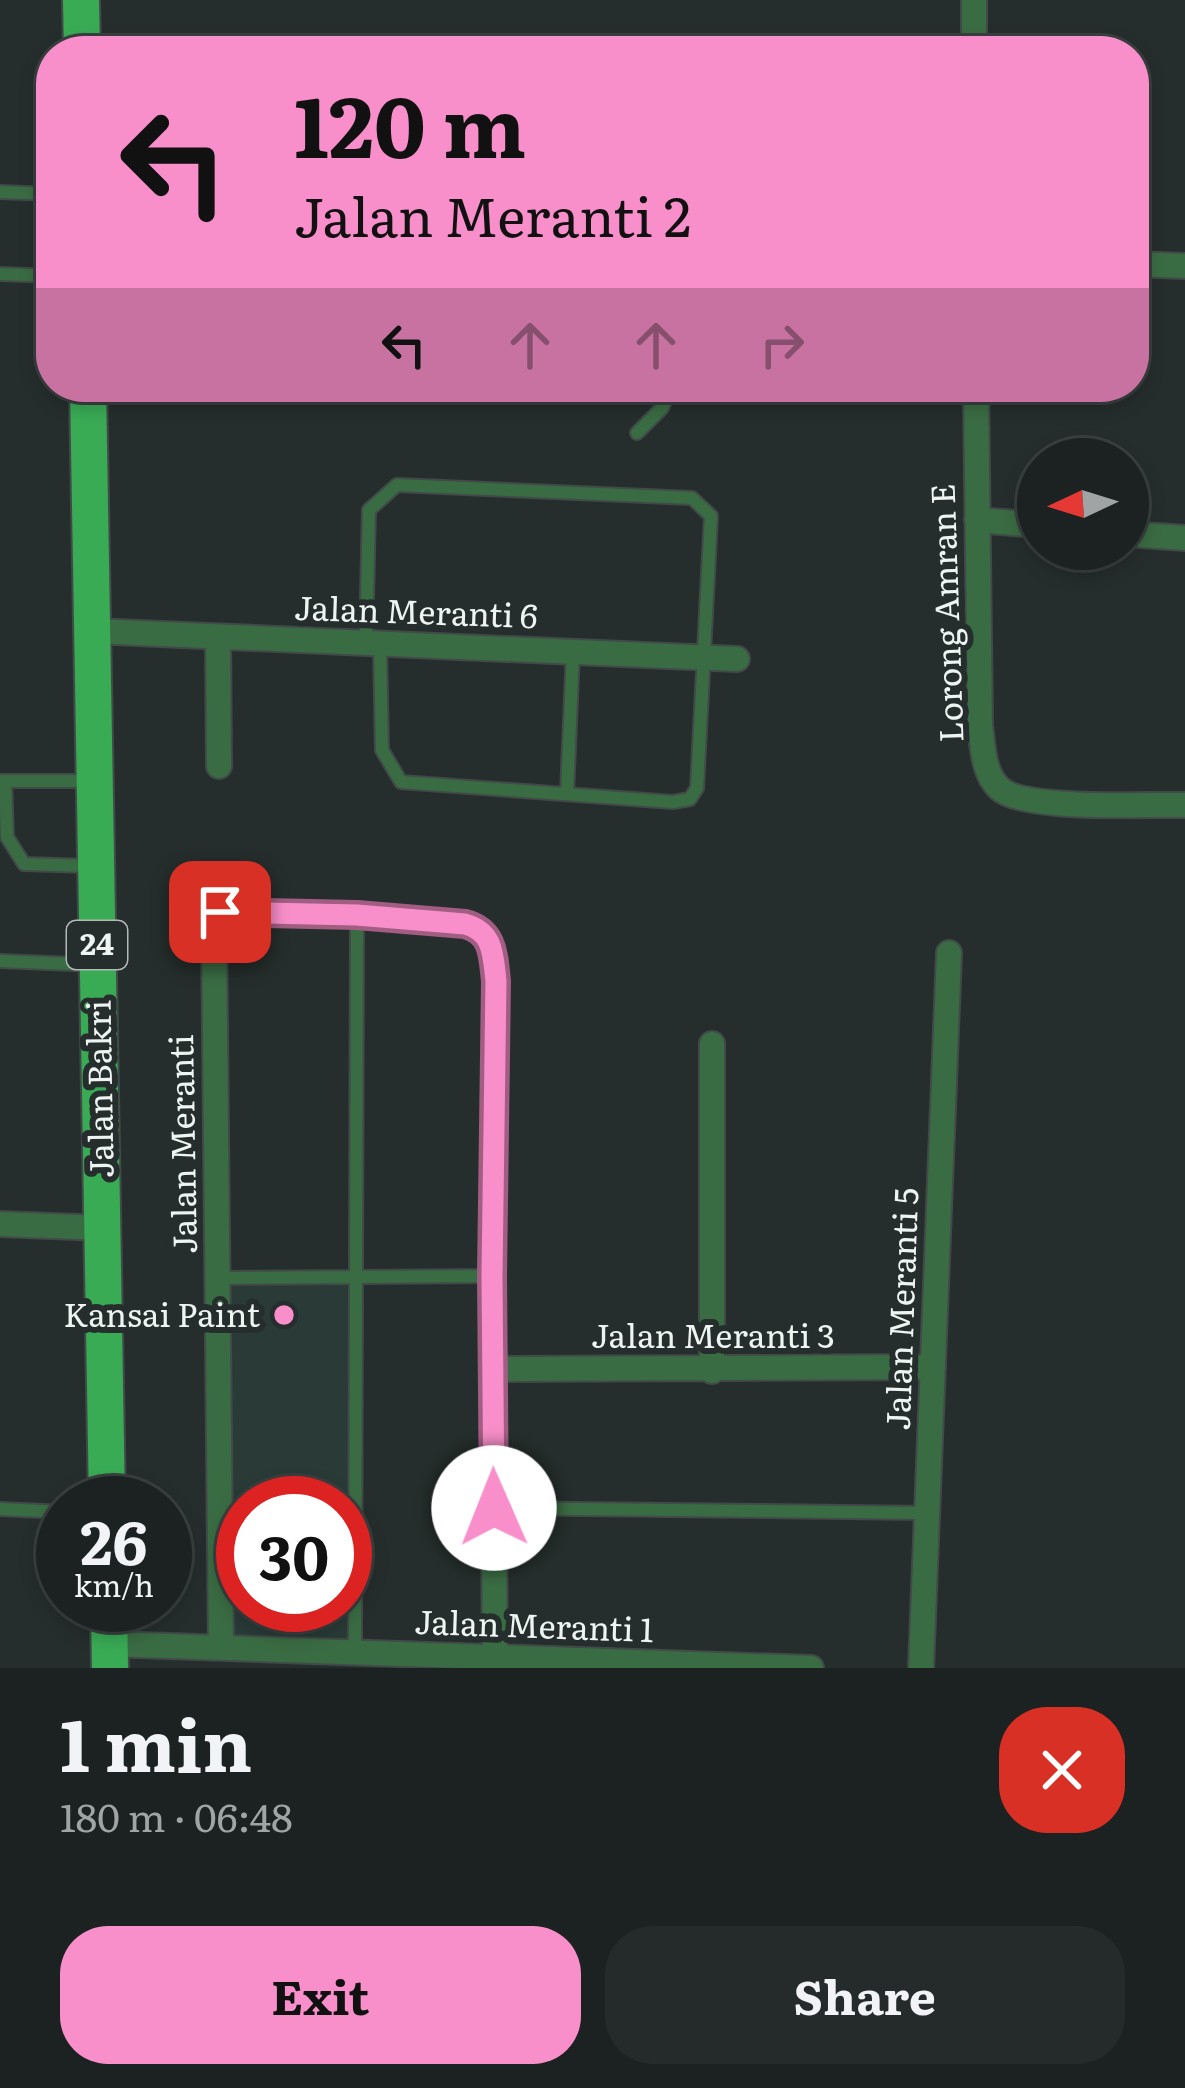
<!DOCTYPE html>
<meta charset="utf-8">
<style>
:root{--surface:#1c2221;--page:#252a2a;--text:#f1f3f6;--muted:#a0a4a5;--line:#3a3f3f;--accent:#f98fca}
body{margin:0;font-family:Literata,serif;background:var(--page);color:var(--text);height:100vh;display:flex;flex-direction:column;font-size:45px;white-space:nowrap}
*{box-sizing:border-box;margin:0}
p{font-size:39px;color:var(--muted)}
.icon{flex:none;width:66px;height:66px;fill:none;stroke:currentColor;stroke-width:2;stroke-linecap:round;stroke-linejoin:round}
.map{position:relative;height:1668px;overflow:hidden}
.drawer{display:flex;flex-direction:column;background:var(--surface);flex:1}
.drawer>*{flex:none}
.top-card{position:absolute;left:36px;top:36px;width:1113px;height:366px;border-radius:48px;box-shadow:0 6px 18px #0003,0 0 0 3px var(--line);background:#f98fca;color:#111;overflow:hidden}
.needle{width:78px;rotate:266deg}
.fabs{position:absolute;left:1017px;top:438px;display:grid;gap:24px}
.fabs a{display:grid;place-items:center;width:132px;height:132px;border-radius:50%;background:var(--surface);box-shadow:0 6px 18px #0003,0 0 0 3px var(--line);font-size:60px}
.speed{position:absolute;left:36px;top:1476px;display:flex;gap:24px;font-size:60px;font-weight:700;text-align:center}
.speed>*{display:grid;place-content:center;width:156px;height:156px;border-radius:50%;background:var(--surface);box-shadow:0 6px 18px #0003,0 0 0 3px var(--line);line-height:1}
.speed small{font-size:30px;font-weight:400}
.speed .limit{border:18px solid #d22;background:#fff;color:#111}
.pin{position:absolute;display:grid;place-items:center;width:102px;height:102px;color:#fff;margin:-51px;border-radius:24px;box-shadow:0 6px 18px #0006}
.me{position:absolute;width:132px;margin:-66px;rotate:359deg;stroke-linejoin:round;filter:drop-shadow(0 0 9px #0008)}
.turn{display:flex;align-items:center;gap:42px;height:252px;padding:0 60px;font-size:54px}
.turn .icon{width:156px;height:156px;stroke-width:2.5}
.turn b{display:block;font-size:84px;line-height:102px}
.lanes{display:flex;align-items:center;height:114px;padding:0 60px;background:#0003;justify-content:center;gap:60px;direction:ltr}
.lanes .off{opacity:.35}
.round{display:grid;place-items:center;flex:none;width:126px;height:126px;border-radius:48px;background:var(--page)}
.overview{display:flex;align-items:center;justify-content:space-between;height:204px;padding:0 60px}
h1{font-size:72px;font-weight:700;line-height:90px}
.button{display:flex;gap:24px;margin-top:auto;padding:24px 60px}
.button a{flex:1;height:138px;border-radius:48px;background:var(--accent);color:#111;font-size:48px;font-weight:700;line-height:138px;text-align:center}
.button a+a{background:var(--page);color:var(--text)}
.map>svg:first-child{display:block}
.built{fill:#293a37;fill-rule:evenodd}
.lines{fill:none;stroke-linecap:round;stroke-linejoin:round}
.lane-casing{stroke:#414a48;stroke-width:16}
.street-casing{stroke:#414a48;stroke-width:28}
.primary-casing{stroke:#414a48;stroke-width:40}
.lane{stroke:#3a6c43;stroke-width:12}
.street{stroke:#3a6c43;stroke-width:24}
.primary{stroke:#39ab55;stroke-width:36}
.route-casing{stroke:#a25d83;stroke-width:30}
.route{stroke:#f98fca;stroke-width:21}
.poi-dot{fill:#f98fca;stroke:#252e2c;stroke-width:4.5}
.labels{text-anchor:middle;stroke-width:12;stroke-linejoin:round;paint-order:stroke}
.shield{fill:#252e2c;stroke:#b2b9b7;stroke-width:3}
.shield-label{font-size:30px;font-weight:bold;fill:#eef4f2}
.street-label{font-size:33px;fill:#eef4f2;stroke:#252e2c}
.poi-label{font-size:33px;fill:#eef4f2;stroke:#252e2c;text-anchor:end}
</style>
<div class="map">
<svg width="1185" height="1668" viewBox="0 0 1185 1668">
<rect width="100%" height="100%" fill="#252e2c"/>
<path class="built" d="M 362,1270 L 361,1662 L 210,1657 L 206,1272 ZM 243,1503 L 345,1503 L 345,1605 L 243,1605 Z"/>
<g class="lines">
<g class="lane-casing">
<path id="lane" d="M 0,192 L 51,194
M 0,274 L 51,276
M 637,433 L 662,408 L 671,387
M 366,643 L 369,510 L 397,485 L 692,498 L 711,516 L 697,788 L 690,799 L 673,802 L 401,782 L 382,750 L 380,644
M 0,781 L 93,781
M 5,781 L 7,837 L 24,864 L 89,866
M 567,793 L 573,651
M 0,961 L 97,965
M 218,1278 L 491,1276
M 494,1508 L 927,1513
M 0,1509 L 63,1512
M 355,1652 L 357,915"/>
</g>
<g class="street-casing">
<path id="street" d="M 974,0 L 974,51
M 1134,264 L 1185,266
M 976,387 L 980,726 C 983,747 983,773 999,788 C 1022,811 1148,804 1185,805
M 977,520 L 1038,525
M 1128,534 L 1185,538
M 92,631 L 737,659
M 218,637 L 219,766
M 0,1224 L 103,1228
M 493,1369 L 933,1367
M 712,1371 L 712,1044
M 110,1644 L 811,1668
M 221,1647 L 214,928 L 220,912 L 357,915 L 465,924 C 494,932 493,955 496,981 L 492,1276 L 495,1658
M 921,1668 L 949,953"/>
</g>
<g class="primary-casing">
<path id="primary" d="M 81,0 L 82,51
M 88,387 L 107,1503
M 109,1605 L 110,1668"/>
</g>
<use href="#lane" class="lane"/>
<use href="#street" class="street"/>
<use href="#primary" class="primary"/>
</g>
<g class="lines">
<g class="route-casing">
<path id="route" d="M 220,912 L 357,915 L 465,924 C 494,932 493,955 496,981 L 492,1276 L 494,1508"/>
</g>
<use href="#route" class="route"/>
</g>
<circle class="poi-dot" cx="284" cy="1315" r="12"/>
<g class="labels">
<rect class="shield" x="67" y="921" width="60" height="48" rx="9"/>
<g class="shield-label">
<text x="97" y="955">24</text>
</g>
<g class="street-label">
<text transform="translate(416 612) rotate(2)" y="12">Jalan Meranti 6</text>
<text transform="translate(947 613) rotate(-92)" y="12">Lorong Amran E</text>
<text transform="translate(100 1089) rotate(-91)" y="12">Jalan Bakri</text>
<text transform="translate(183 1144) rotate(-91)" y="12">Jalan Meranti</text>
<text transform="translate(902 1309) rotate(-88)" y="12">Jalan Meranti 5</text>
<text x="713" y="1348">Jalan Meranti 3</text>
<text transform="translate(534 1626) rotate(2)" y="12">Jalan Meranti 1</text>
</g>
<g class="poi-label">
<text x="260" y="1327">Kansai Paint</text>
</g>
</g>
</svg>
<div class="fabs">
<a><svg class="needle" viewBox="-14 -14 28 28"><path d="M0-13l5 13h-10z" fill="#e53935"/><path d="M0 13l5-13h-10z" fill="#a0a4a5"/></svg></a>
</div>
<div class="speed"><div>26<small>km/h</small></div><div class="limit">30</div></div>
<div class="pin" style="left:220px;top:912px;background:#d93025"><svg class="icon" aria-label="arrive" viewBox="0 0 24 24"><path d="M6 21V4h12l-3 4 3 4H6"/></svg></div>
<svg class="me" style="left:494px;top:1508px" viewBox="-20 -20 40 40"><circle r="19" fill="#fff"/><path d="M0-13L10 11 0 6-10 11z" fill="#f98fca"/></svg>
<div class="top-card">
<div class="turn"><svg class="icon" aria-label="left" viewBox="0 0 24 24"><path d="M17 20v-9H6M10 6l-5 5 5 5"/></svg><div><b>120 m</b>Jalan Meranti 2</div></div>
<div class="lanes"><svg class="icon" aria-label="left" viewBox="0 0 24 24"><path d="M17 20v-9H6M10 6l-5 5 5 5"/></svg><svg class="icon off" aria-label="ahead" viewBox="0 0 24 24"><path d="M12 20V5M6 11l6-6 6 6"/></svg><svg class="icon off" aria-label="ahead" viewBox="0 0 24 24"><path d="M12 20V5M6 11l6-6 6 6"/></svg><svg class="icon off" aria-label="right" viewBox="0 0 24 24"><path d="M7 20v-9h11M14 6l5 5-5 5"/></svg></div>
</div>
</div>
<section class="drawer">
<div class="overview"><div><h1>1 min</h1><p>180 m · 06:48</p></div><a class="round" style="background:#d93025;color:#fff"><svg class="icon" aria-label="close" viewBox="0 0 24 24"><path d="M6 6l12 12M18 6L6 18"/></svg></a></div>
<div class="button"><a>Exit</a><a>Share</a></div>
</section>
